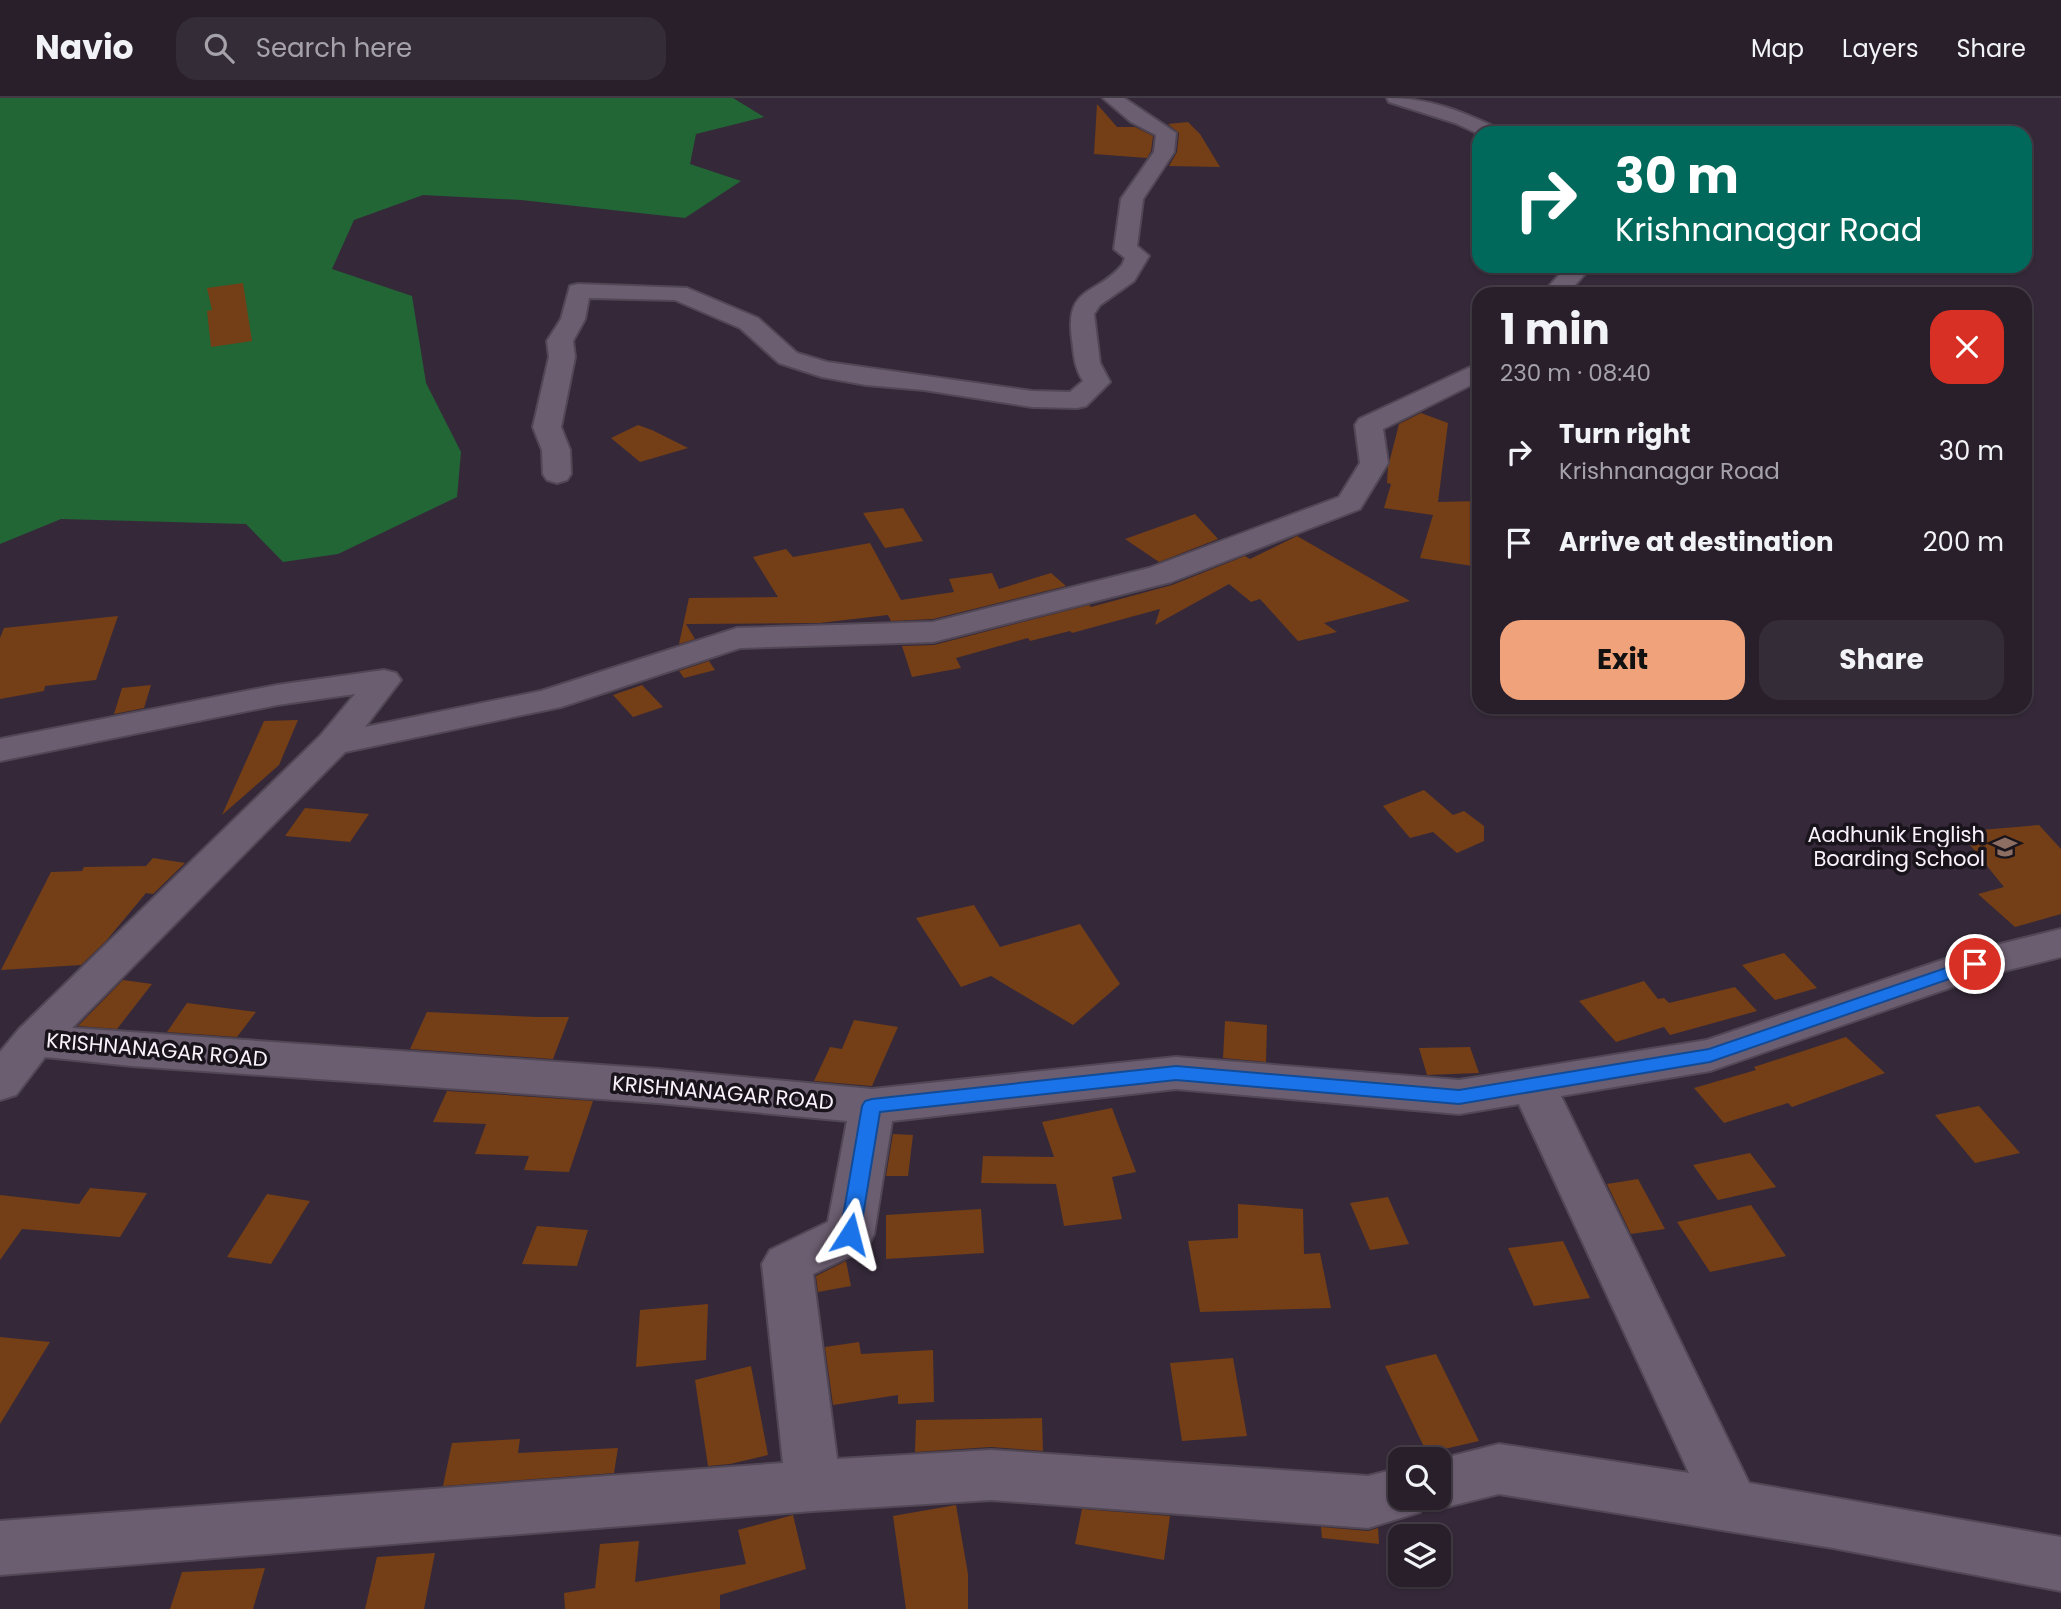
<!DOCTYPE html>
<meta charset="utf-8">
<style>
:root{--surface:#281f2b;--page:#342c37;--text:#f1f3f6;--muted:#a5a2a9;--line:#443d47;--accent:#f0a27a}
body{margin:0;font-family:Poppins,sans-serif;background:var(--page);color:var(--text);height:100vh;display:flex;flex-direction:column;font-size:26px;white-space:nowrap}
*{box-sizing:border-box;margin:0}
p{font-size:23px;color:var(--muted)}
.icon{flex:none;width:38px;height:38px;fill:none;stroke:currentColor;stroke-width:2;stroke-linecap:round;stroke-linejoin:round}
.map{position:relative;flex:1;overflow:hidden}
.panel{position:absolute;left:1472px;top:189px;width:560px;height:427px;display:flex;flex-direction:column;background:var(--surface);border-radius:21px;box-shadow:0 2px 5px #0004,0 0 0 2px var(--line)}
.panel>*{flex:none}
.banner{position:absolute;left:1472px;top:28px;width:560px;height:147px;border-radius:21px;box-shadow:0 2px 5px #0004,0 0 0 2px var(--line);background:#00695c;color:#fff;overflow:hidden}
.fabs{position:absolute;left:1388px;top:1349px;display:grid;gap:14px}
.fabs a{display:grid;place-items:center;width:63px;height:63px;border-radius:14px;background:var(--surface);box-shadow:0 2px 5px #0004,0 0 0 2px var(--line);font-size:35px}
.pin{position:absolute;display:grid;place-items:center;width:60px;height:60px;color:#fff;margin:-30px;border:4px solid #fff;border-radius:50%;box-shadow:0 2px 7px #0007}
.me{position:absolute;width:77px;margin:-38px;rotate:9deg;stroke-linejoin:round;filter:drop-shadow(0 0 5px #0008)}
.turn{display:flex;align-items:center;gap:24px;height:147px;padding:0 28px;font-size:32px}
.turn .icon{width:91px;height:91px;stroke-width:2.5}
.turn b{display:block;font-size:49px;line-height:60px}
.round{display:grid;place-items:center;flex:none;width:74px;height:74px;border-radius:21px;background:var(--page)}
.summary{display:flex;align-items:center;justify-content:space-between;height:119px;padding:0 28px}
h1{font-size:42px;font-weight:700;line-height:52px}
.cta{display:flex;gap:14px;margin-top:auto;padding:14px 28px}
.cta a{flex:1;height:80px;border-radius:21px;background:var(--accent);color:#111;font-size:28px;font-weight:700;line-height:80px;text-align:center}
.cta a+a{background:var(--page);color:var(--text)}
ul{padding:0;list-style:none}
li{display:flex;align-items:center;gap:21px;height:91px;padding:0 28px}
li div{flex:1}
li b{display:block;font-size:26px}
li em{font-style:normal}
header{display:flex;align-items:center;gap:42px;box-sizing:border-box;height:98px;padding:0 35px;background:var(--surface);border-bottom:2px solid var(--line)}
header strong{font-size:33px}
nav{display:flex;gap:38px;margin-inline-start:auto;font-size:24px}
.search{width:490px;height:63px;background:var(--page);display:flex;align-items:center;gap:18px;box-sizing:border-box;padding:0 24px;border-radius:21px;color:var(--muted);font-size:26px}
.map>svg:first-child{display:block}
.green{fill:#226636}
.building{fill:#743e17}
.lines{fill:none;stroke-linecap:round;stroke-linejoin:round}
.minor-casing{stroke:#514755;stroke-width:4}
.minor{fill:#6c5e71;fill-rule:evenodd}
.route{fill:#1a73e8;stroke:#114b97;stroke-width:2}
.labels{text-anchor:middle;stroke-width:7;stroke-linejoin:round;paint-order:stroke}
.poi-label{font-size:21px;fill:#f9f1fc;stroke:#19141b;text-anchor:end}
.street-label{font-size:21px;fill:#f9f1fc;stroke:#19141b}
</style>
<header>
<strong>Navio</strong>
<div class="search"><svg class="icon" aria-label="search" viewBox="0 0 24 24"><circle cx="10" cy="10" r="6"/><path d="M15 15l6 6"/></svg>Search here</div>
<nav><a>Map</a><a>Layers</a><a>Share</a></nav>
</header>
<div class="map">
<svg width="2061" height="1511" viewBox="0 0 2061 1511">
<rect width="100%" height="100%" fill="#352939"/>
<path class="green" d="M 0,0 L 733,0 L 764,19 L 696,36 L 690,66 L 741,83 L 685,120 L 521,102 L 423,97 L 354,122 L 332,171 L 412,198 L 426,285 L 461,354 L 457,399 L 338,456 L 283,464 L 246,426 L 61,421 L 0,446 Z"/>
<path class="building" d="M 1097,6 L 1117,29 L 1135,29 L 1153,38 L 1151,53 L 1147,60 L 1094,56 Z
M 1188,24 L 1200,36 L 1220,69 L 1169,68 L 1177,54 L 1179,35 L 1168,26 Z
M 243,185 L 252,243 L 211,249 L 207,213 L 212,212 L 207,190 Z
M 1421,315 L 1448,325 L 1438,404 L 1479,403 L 1479,469 L 1420,460 L 1433,417 L 1384,410 L 1391,386 L 1387,385 L 1388,369 L 1399,326 Z
M 638,327 L 652,332 L 688,350 L 640,364 L 611,340 Z
M 903,410 L 923,443 L 885,450 L 863,415 Z
M 1195,416 L 1218,441 L 1159,464 L 1125,441 Z
M 1297,438 L 1410,503 L 1324,525 L 1337,534 L 1298,543 L 1260,501 L 1251,504 L 1229,486 L 1155,527 L 1160,511 L 1072,535 L 1070,533 L 1030,543 L 1028,540 L 956,560 L 961,570 L 912,579 L 902,548 L 934,547 L 1089,507 L 1091,509 L 1172,487 L 1245,458 L 1250,461 Z
M 870,445 L 901,502 L 954,494 L 949,481 L 992,475 L 999,491 L 1051,475 L 1066,488 L 933,521 L 891,523 L 888,517 L 820,525 L 686,526 L 695,541 L 679,546 L 689,500 L 778,499 L 753,459 L 786,451 L 793,459 Z
M 118,518 L 96,582 L 45,588 L 44,593 L 0,601 L 0,540 L 4,530 Z
M 709,563 L 715,572 L 684,580 L 679,573 Z
M 151,587 L 144,610 L 114,616 L 122,590 Z
M 642,587 L 663,609 L 633,619 L 613,597 Z
M 298,622 L 279,667 L 222,717 L 264,623 Z
M 1424,692 L 1453,717 L 1464,713 L 1484,728 L 1484,743 L 1457,755 L 1433,734 L 1410,740 L 1383,708 Z
M 305,710 L 369,716 L 350,744 L 285,738 Z
M 2039,727 L 2061,751 L 2061,816 L 2015,829 L 1978,796 L 2004,789 L 1962,737 L 1985,736 L 1981,732 Z
M 153,760 L 185,765 L 153,796 L 146,795 L 106,843 L 81,867 L 1,872 L 51,774 L 82,773 L 84,769 L 146,768 Z
M 974,807 L 1000,849 L 1080,826 L 1120,886 L 1073,927 L 991,878 L 961,889 L 916,820 Z
M 1784,855 L 1817,890 L 1775,902 L 1742,867 Z
M 123,882 L 152,886 L 117,931 L 78,928 Z
M 1644,883 L 1658,901 L 1664,900 L 1669,905 L 1735,889 L 1757,913 L 1670,937 L 1664,929 L 1616,944 L 1579,903 Z
M 187,905 L 256,914 L 237,939 L 167,934 Z
M 427,914 L 537,919 L 569,919 L 553,961 L 410,951 Z
M 854,922 L 898,929 L 872,988 L 814,983 L 830,949 L 842,951 Z
M 1225,923 L 1267,927 L 1266,964 L 1223,960 Z
M 1846,939 L 1885,975 L 1792,1009 L 1788,1005 L 1724,1025 L 1694,990 L 1756,972 L 1754,969 Z
M 1470,949 L 1479,975 L 1427,977 L 1419,950 Z
M 447,993 L 593,1003 L 569,1074 L 524,1072 L 529,1058 L 475,1056 L 486,1026 L 433,1024 Z
M 1979,1008 L 2020,1055 L 1975,1065 L 1935,1017 Z
M 1112,1010 L 1136,1074 L 1112,1079 L 1122,1121 L 1064,1128 L 1056,1086 L 981,1085 L 983,1058 L 1054,1059 L 1042,1024 Z
M 893,1036 L 913,1037 L 908,1078 L 886,1078 Z
M 1750,1055 L 1776,1089 L 1718,1102 L 1693,1067 Z
M 1638,1081 L 1665,1131 L 1631,1136 L 1607,1086 Z
M 90,1090 L 147,1095 L 120,1139 L 22,1131 L 0,1162 L 0,1097 L 79,1106 Z
M 267,1096 L 310,1103 L 271,1166 L 227,1159 Z
M 1388,1099 L 1409,1146 L 1370,1152 L 1350,1105 Z
M 1238,1106 L 1303,1111 L 1304,1156 L 1320,1155 L 1331,1210 L 1200,1214 L 1188,1143 L 1238,1140 Z
M 1751,1107 L 1786,1158 L 1710,1174 L 1677,1124 Z
M 981,1111 L 984,1155 L 886,1161 L 886,1117 Z
M 537,1128 L 588,1132 L 577,1168 L 522,1166 Z
M 1563,1143 L 1590,1200 L 1534,1208 L 1508,1150 Z
M 846,1163 L 851,1188 L 818,1194 L 816,1178 Z
M 708,1206 L 706,1262 L 636,1269 L 640,1212 Z
M 0,1239 L 50,1244 L 0,1326 Z
M 859,1244 L 861,1256 L 933,1252 L 934,1304 L 898,1306 L 898,1297 L 833,1307 L 825,1249 Z
M 1436,1256 L 1479,1343 L 1427,1355 L 1385,1268 Z
M 1233,1260 L 1247,1338 L 1182,1343 L 1170,1265 Z
M 751,1268 L 768,1357 L 730,1366 L 708,1368 L 695,1282 Z
M 1042,1320 L 1043,1353 L 991,1349 L 915,1354 L 916,1322 Z
M 520,1341 L 518,1355 L 618,1350 L 614,1375 L 443,1388 L 452,1345 Z
M 956,1407 L 968,1476 L 968,1511 L 906,1511 L 893,1418 Z
M 1082,1411 L 1170,1418 L 1164,1462 L 1075,1446 Z
M 793,1417 L 806,1471 L 720,1497 L 720,1511 L 565,1511 L 564,1495 L 595,1490 L 600,1446 L 639,1443 L 635,1484 L 746,1466 L 738,1432 Z
M 1321,1429 L 1368,1433 L 1378,1430 L 1379,1446 L 1322,1440 Z
M 435,1455 L 424,1511 L 365,1511 L 377,1459 Z
M 265,1470 L 253,1511 L 170,1511 L 182,1474 Z"/>
<g class="lines">
<g class="minor-casing">
<path id="minor" d="M 1103,0 L 1124,0 L 1176,35 L 1174,54 L 1143,101 L 1137,148 L 1149,158 L 1134,183 L 1100,207 L 1094,216 L 1100,265 L 1110,284 L 1086,308 L 1077,310 L 1032,309 L 924,292 L 866,287 L 822,279 L 779,265 L 740,230 L 675,202 L 589,200 L 585,221 L 573,243 L 575,259 L 561,329 L 570,352 L 571,376 L 567,382 L 557,385 L 547,382 L 543,376 L 542,352 L 533,329 L 549,259 L 547,243 L 561,221 L 570,188 L 578,186 L 687,190 L 758,220 L 797,255 L 827,264 L 1032,293 L 1070,294 L 1083,283 C 1074,269 1074,256 1072,241 C 1065,187 1095,199 1122,167 L 1125,160 L 1114,151 L 1121,101 L 1154,54 L 1156,37 L 1131,24 Z
M 1387,0 C 1429,0 1461,13 1499,31 L 1502,35 L 1479,36 L 1455,25 L 1389,4 Z
M 1567,168 L 1592,168 L 1567,196 L 1542,196 Z
M 1479,265 L 1479,283 L 1383,331 L 1388,365 L 1360,411 L 1171,484 L 933,544 L 740,550 L 561,609 L 345,654 L 72,930 L 658,971 L 872,991 L 1176,959 L 1459,982 L 1707,942 L 1960,856 L 2061,831 L 2061,859 L 1984,878 L 1710,973 L 1561,998 L 1749,1385 L 2061,1439 L 2061,1493 L 1833,1450 L 1499,1396 L 1438,1411 L 1423,1406 L 1420,1414 L 1368,1430 L 991,1402 L 813,1413 L 0,1477 L 0,1423 L 783,1365 L 762,1166 L 770,1152 L 828,1124 L 847,1023 L 658,1005 L 132,968 L 45,959 L 16,997 L 0,1002 L 0,954 L 19,931 L 320,638 L 355,596 L 277,607 L 0,663 L 0,641 L 277,587 L 384,572 L 396,575 L 401,582 L 365,629 L 541,593 L 737,530 L 933,524 L 1149,470 L 1339,399 L 1360,365 L 1355,327 L 1359,321 ZM 1176,991 L 1459,1016 L 1519,1006 L 1689,1375 L 1499,1346 L 1436,1362 L 1438,1362 L 1438,1400 L 1400,1400 L 1400,1370 L 1368,1378 L 991,1352 L 837,1361 L 813,1176 L 867,1150 L 874,1136 L 892,1023 Z"/>
</g>
<use href="#minor" class="minor"/>
</g>
<path class="route" d="M 1975,860 L 1981,862 L 1984,866 L 1981,870 L 1710,964 L 1459,1006 L 1176,982 L 880,1014 L 860,1136 L 857,1142 L 850,1145 L 843,1142 L 840,1136 L 862,1008 L 865,1003 L 872,1001 L 1176,968 L 1459,992 L 1709,951 Z"/>
<defs>
<g id="school-bare" transform="scale(1.89)"><path d="M0-5L7-2L0 1L-7-2ZM-4 1L0 2.5L4 1V4Q0 6-4 4Z" fill="#8d6e63" stroke="#19141b" stroke-width="2.5" paint-order="stroke"/></g>
</defs>
<g fill-rule="evenodd">
<use href="#school-bare" x="2005" y="749"/>
</g>
<g class="labels">
<g class="poi-label">
<text x="1985" y="744">Aadhunik English<tspan x="1985" dy="24">Boarding School</tspan></text>
</g>
<g class="street-label">
<text transform="translate(157 952) rotate(5)" y="7">KRISHNANAGAR ROAD</text>
<text transform="translate(723 995) rotate(5)" y="7">KRISHNANAGAR ROAD</text>
</g>
</g>
</svg>
<div class="fabs">
<a><svg class="icon" aria-label="search" viewBox="0 0 24 24"><circle cx="10" cy="10" r="6"/><path d="M15 15l6 6"/></svg></a>
<a><svg class="icon" aria-label="layers" viewBox="0 0 24 24"><path d="M12 4l9 5-9 5-9-5zM3 14l9 5 9-5"/></svg></a>
</div>
<div class="pin" style="left:1975px;top:866px;background:#d93025"><svg class="icon" aria-label="arrive" viewBox="0 0 24 24"><path d="M6 21V4h12l-3 4 3 4H6"/></svg></div>
<svg class="me" style="left:850px;top:1136px" viewBox="-20 -20 40 40"><path d="M0-17L14 15 0 8-14 15z" fill="#1a73e8" stroke="#fff" stroke-width="4"/></svg>
<div class="banner">
<div class="turn"><svg class="icon" aria-label="right" viewBox="0 0 24 24"><path d="M7 20v-9h11M14 6l5 5-5 5"/></svg><div><b>30 m</b>Krishnanagar Road</div></div>
</div>
<section class="panel">
<div class="summary"><div><h1>1 min</h1><p>230 m · 08:40</p></div><a class="round" style="background:#d93025;color:#fff"><svg class="icon" aria-label="close" viewBox="0 0 24 24"><path d="M6 6l12 12M18 6L6 18"/></svg></a></div>
<ul>
<li><svg class="icon" aria-label="right" viewBox="0 0 24 24"><path d="M7 20v-9h11M14 6l5 5-5 5"/></svg><div><b>Turn right</b><p>Krishnanagar Road</p></div><em>30 m</em></li>
<li><svg class="icon" aria-label="arrive" viewBox="0 0 24 24"><path d="M6 21V4h12l-3 4 3 4H6"/></svg><div><b>Arrive at destination</b></div><em>200 m</em></li>
</ul>
<div class="cta"><a>Exit</a><a>Share</a></div>
</section>
</div>
